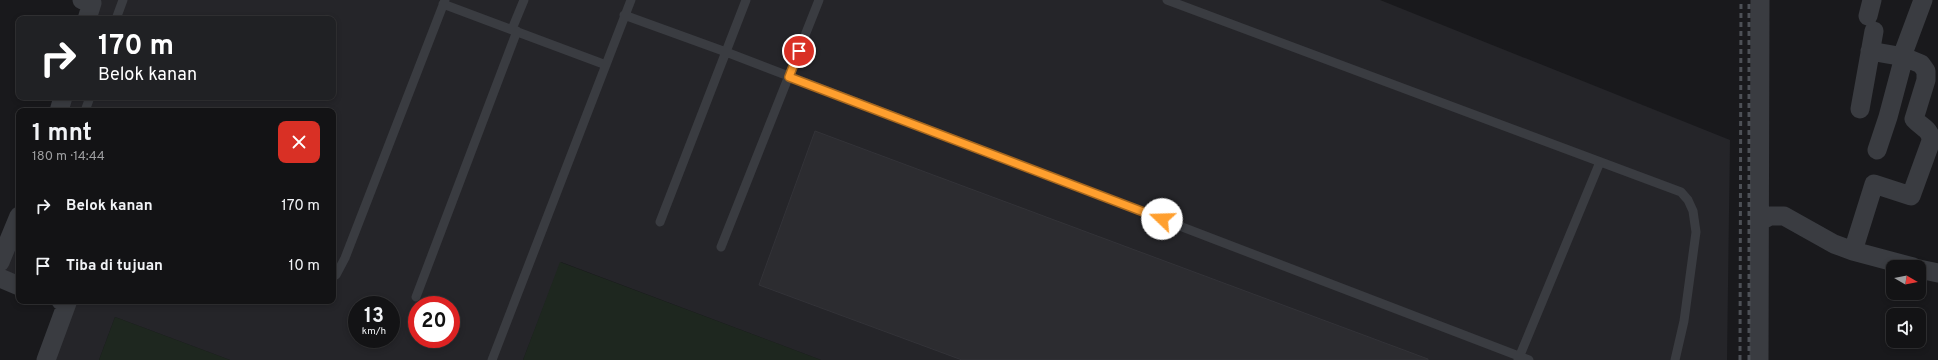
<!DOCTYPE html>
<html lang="id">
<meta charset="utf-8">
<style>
:root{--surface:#131315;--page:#202022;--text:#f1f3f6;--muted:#9d9ea0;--line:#323234}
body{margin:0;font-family:Overpass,sans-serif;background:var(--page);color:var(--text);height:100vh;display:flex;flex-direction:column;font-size:15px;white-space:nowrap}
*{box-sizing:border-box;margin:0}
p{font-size:13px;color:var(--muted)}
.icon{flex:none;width:22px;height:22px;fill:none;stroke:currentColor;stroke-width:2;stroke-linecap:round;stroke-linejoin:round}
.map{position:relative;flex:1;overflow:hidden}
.panel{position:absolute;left:16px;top:108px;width:320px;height:196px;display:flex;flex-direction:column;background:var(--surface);border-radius:8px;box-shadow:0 2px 6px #0003,0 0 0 1px var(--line)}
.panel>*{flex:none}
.guide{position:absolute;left:16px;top:16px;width:320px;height:84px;border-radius:8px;box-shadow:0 2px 6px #0003,0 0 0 1px var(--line);background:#202124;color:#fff;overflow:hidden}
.needle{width:26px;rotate:99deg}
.fabs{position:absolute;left:1886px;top:260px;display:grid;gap:8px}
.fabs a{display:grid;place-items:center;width:40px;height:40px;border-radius:8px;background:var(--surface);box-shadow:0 2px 6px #0003,0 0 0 1px var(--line);font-size:20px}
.speed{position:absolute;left:348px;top:296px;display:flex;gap:8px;font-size:20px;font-weight:700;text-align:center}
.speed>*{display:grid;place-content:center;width:52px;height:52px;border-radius:50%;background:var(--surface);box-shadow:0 2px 6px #0003,0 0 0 1px var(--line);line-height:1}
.speed small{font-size:10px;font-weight:400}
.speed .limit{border:6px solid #d22;background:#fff;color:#111}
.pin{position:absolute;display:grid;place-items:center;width:34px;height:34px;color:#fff;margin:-17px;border:2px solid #fff;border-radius:50%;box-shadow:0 1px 4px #0007}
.me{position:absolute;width:44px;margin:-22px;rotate:291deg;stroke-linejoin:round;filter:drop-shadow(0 0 3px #0008)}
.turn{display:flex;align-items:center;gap:14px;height:84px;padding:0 16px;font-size:18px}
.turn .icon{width:52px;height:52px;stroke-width:2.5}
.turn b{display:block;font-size:28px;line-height:34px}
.round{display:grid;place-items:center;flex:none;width:42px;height:42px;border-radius:8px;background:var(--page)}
.headline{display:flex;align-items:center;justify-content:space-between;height:68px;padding:0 16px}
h1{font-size:24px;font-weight:700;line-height:30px}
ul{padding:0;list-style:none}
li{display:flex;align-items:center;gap:12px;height:60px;padding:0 16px}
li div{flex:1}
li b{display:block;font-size:15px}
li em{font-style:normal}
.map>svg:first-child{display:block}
.built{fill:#252529;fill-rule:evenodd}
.green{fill:#1e271f}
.building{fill:#2c2c30;stroke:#333338}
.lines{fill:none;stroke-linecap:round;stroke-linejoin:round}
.lane{stroke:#3a3c41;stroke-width:9}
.street{stroke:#3a3c41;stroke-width:19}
.rail{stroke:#4d5056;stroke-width:3;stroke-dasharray:5 4;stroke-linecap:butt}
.route-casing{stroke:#a6671e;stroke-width:10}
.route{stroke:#ff9f2e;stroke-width:7}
</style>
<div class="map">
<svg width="1938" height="360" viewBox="0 0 1938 360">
<rect width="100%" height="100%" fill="#19191c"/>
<path class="built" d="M 84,0 L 1380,0 L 1730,140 L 1727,360 L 821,360 L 561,262 L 523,360 L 230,360 L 115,317 L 99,360 L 46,360 L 61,301 L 333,301 L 333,111 L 59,111 L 63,97 L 333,97 L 333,19 L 87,19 ZM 357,305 L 391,305 L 391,339 L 357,339 ZM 417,305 L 451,305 L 451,339 L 417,339 Z
M 19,216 L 19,286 L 10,282 L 0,262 Z"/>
<path class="green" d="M 560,262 L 821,360 L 523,360 Z
M 115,317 L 230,360 L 99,360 Z"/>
<path class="building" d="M 815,131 L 1428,359 L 1428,360 L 962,360 L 759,285 Z"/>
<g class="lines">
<path class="lane" d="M 1167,0 L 1681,192 L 1688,200 L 1693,211 L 1696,232 L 1684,321 L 1675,360
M 443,4 L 606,65
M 624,15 L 726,52 L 1529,360
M 116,19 L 123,0
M 512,29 L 524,0
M 85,111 L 90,97
M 660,222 L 746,0
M 721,247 L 819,0
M 333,276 L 336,275 L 345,258 L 445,0
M 416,297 L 517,31
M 492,360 L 631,0
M 1518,360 L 1600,162"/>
<path class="street" d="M 82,0 L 92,3 L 87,19
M 1868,16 L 1872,0
M 1870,51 L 1904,57 L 1888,117 L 1877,150
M 1860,109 L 1874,31
M 59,111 L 63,97
M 1759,222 L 1770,216 L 1784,216 L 1834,244 L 1853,251 L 1874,184 L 1911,196 L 1931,141 C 1931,129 1921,127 1914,119 L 1926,80 L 1926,71 L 1921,64 L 1904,57 L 1904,51 L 1923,0
M 1853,251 L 1913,267
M 0,262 L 19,216
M 1919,269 L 1938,273
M 0,278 L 19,286
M 46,360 L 67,303 L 61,301
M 1759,360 L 1760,0"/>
<path class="rail" d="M 1740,360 L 1741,0
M 1749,360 L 1749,0"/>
</g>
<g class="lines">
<g class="route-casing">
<path id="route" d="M 799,51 L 789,77 L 1162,219"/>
</g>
<use href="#route" class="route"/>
</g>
</svg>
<div class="fabs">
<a><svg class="needle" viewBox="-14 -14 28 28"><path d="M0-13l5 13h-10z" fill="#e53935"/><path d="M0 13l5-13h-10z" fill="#9d9ea0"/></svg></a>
<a><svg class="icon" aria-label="sound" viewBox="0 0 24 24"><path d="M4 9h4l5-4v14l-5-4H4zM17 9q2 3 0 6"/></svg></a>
</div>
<div class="speed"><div>13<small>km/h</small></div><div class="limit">20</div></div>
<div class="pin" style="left:799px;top:51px;background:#d93025"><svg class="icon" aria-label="arrive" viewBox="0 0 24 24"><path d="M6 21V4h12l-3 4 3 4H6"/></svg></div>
<svg class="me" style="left:1162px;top:219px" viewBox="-20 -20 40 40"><circle r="19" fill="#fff"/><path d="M0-13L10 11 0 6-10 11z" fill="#ff9f2e"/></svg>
<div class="guide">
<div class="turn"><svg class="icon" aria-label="right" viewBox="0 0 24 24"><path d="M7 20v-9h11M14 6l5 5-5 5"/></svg><div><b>170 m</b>Belok kanan</div></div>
</div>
<section class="panel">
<div class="headline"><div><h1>1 mnt</h1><p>180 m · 14:44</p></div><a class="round" style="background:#d93025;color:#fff"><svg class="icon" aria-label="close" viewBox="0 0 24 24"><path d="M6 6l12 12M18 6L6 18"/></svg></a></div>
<ul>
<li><svg class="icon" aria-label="right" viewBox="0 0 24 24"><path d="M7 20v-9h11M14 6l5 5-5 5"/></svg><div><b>Belok kanan</b></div><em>170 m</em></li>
<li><svg class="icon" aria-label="arrive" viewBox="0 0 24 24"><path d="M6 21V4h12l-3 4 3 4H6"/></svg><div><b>Tiba di tujuan</b></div><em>10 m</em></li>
</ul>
</section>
</div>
